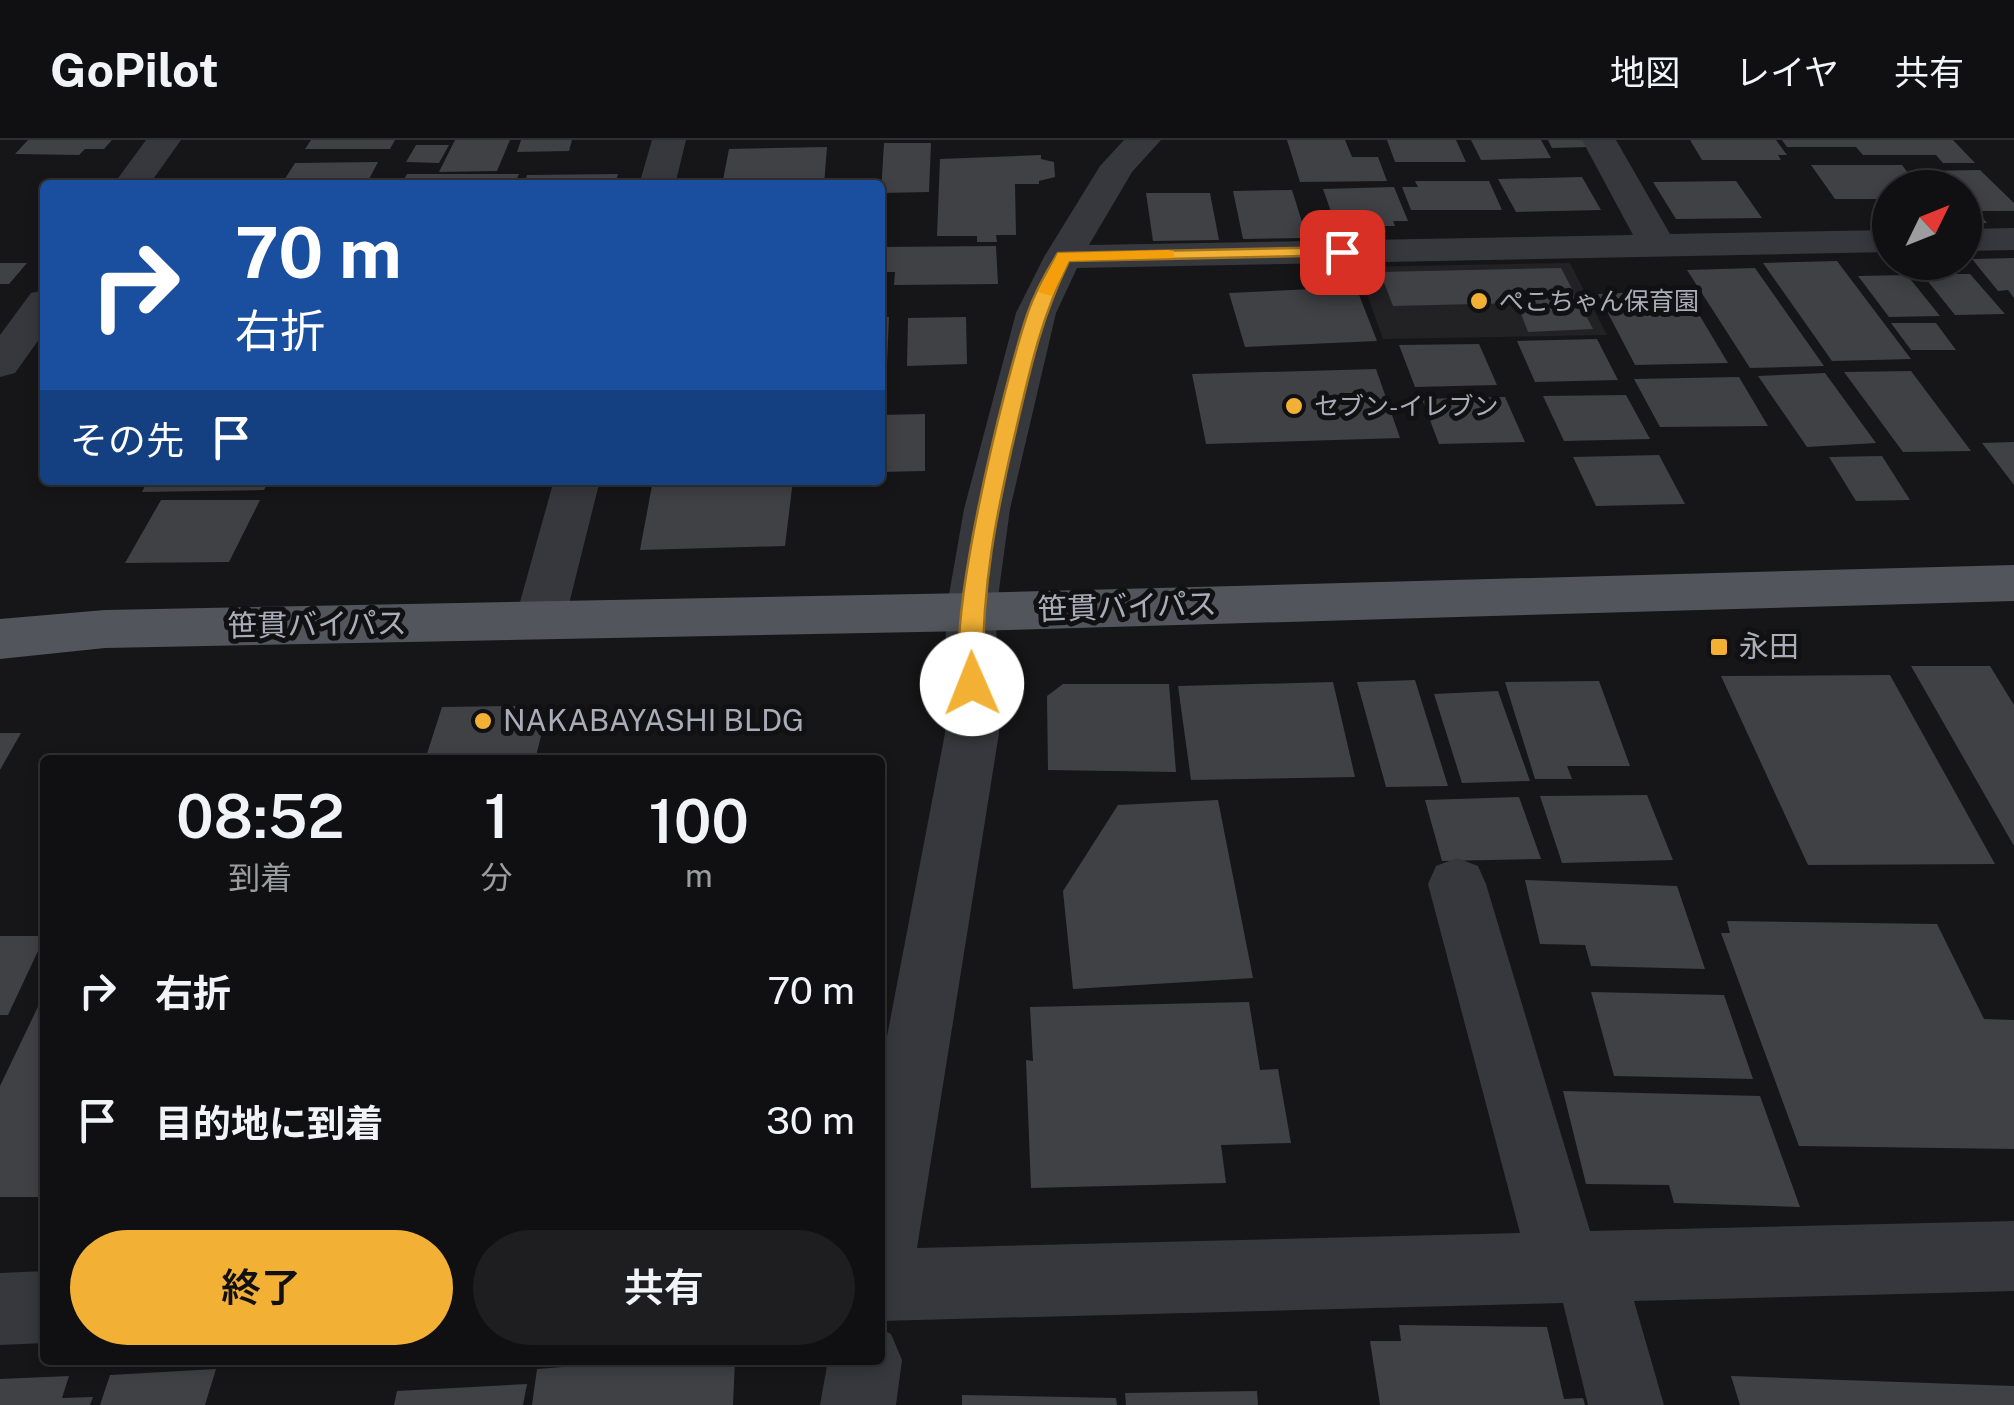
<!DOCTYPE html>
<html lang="ja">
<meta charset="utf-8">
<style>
:root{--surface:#101012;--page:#1e1e20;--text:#f1f3f6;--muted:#9c9d9f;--line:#303032;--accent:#f2b134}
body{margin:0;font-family:"Public Sans","Noto Sans JP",sans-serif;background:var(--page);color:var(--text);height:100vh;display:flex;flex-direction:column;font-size:38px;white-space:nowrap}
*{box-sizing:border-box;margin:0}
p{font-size:32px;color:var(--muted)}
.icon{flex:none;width:55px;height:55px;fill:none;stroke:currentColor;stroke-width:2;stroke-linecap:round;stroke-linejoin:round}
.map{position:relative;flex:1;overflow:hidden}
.details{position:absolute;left:40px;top:615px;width:845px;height:610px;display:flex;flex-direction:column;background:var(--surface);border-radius:10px;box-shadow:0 5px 15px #0003,0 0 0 2px var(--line)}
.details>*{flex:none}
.guide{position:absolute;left:40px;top:40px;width:845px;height:305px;border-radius:10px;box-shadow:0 5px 15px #0003,0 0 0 2px var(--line);background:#1a4fa0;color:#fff;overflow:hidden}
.needle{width:65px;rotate:47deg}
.controls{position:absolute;left:1872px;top:30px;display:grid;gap:20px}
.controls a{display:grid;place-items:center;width:110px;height:110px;border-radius:50%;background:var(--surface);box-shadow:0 5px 15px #0003,0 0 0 2px var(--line);font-size:50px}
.pin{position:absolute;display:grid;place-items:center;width:85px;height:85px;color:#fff;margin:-42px;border-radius:20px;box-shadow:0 5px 15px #0006}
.me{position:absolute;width:110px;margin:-55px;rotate:359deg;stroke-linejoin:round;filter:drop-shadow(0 0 8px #0008)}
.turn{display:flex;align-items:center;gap:35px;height:210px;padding:0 30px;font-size:45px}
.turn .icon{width:130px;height:130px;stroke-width:2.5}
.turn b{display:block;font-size:70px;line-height:85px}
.then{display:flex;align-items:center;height:95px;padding:0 30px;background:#0003;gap:20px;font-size:38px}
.eta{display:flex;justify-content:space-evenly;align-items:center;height:170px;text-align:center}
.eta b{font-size:60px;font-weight:600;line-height:70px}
.primary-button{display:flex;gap:20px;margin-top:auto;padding:20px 30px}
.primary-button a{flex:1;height:115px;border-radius:60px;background:var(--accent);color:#111;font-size:40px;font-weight:600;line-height:115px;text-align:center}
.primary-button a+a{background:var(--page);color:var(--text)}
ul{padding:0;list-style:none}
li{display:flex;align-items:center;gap:30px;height:130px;padding:0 30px}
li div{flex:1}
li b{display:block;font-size:38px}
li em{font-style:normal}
header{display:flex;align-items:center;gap:60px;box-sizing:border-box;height:140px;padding:0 50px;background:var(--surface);border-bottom:2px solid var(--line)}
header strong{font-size:48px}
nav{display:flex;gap:55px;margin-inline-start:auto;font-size:35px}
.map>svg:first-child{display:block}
.built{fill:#222225}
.building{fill:#404145}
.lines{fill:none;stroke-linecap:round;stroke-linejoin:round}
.minor{fill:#37383d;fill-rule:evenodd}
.major{fill:#53555c;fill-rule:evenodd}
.route{fill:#f2b134;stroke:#9d7322;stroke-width:2.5}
.slow{fill:#f59e0b}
.poi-dot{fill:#f2b134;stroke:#111113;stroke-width:4}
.labels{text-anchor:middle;stroke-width:10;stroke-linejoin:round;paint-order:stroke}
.far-poi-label{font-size:25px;fill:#a8adb8;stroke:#111113;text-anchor:start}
.street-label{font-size:30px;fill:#a8adb8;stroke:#111113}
.poi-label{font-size:30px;fill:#a8adb8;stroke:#111113;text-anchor:start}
</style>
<header>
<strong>GoPilot</strong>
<nav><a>地図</a><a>レイヤ</a><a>共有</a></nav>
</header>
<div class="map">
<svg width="2014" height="1265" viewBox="0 0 2014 1265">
<rect width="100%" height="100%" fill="#161618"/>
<path class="built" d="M 1570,123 L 1607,195 L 1383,199 L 1357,127 Z"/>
<path class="building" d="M 28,0 L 112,0 L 104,9 L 85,9 L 79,15 L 15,14 Z
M 311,0 L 395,0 L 390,9 L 305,9 Z
M 455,0 L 510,0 L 497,31 L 439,32 Z
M 521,0 L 572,0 L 569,11 L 517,12 Z
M 1287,0 L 1345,0 L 1352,17 L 1378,17 L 1387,41 L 1300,42 Z
M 1387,0 L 1456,0 L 1466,22 L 1395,22 Z
M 1471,0 L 1541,0 L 1551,18 L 1481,20 Z
M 1548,0 L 1584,0 L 1588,7 L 1552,8 Z
M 1690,0 L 1776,0 L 1787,15 L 1778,15 L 1781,20 L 1702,20 Z
M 1782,0 L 1953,0 L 1975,23 L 1943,23 L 1936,15 L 1863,15 L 1856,7 L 1787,7 Z
M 884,3 L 931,3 L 929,52 L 881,53 Z
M 416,5 L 449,5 L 439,23 L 406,22 Z
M 827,7 L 824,45 L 722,45 L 729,9 Z
M 1041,15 L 1041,19 L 1054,22 L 1055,37 L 1039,41 L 1039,44 L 1015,44 L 1016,95 L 996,95 L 997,102 L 977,102 L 977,96 L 937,96 L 940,19 Z
M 378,22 L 366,45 L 281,45 L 295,23 Z
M 1811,25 L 1902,25 L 1919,48 L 1890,48 L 1890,59 L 1835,59 Z
M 1980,30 L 2014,63 L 2014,71 L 1977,71 L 1987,83 L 1965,83 L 1965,48 L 1934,48 L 1919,31 Z
M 407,34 L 519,34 L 514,45 L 401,45 Z
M 618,34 L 615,45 L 524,45 L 527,35 Z
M 1582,37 L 1601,70 L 1516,72 L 1498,39 Z
M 1415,41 L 1489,41 L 1502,70 L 1411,70 L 1402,47 L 1418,47 Z
M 1736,41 L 1762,78 L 1676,79 L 1653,42 Z
M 1394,47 L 1408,81 L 1393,81 L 1395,86 L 1336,86 L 1323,49 Z
M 1292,50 L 1307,98 L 1243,99 L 1233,51 Z
M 1146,53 L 1210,53 L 1219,100 L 1153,101 Z
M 996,106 L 998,144 L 894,145 L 895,132 L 881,132 L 882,107 Z
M 2014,118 L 2014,158 L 2008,150 L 1998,151 L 1972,119 Z
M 1837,121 L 1911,219 L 1832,221 L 1763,123 Z
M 0,123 L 27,123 L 9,144 L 0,144 Z
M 1561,128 L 1593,189 L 1528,192 L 1517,163 L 1393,166 L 1380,132 Z
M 1755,128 L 1824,226 L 1750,228 L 1687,130 Z
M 1922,134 L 1970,134 L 2005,174 L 1955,175 Z
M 1907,135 L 1940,176 L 1889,177 L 1858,136 Z
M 1356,147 L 1377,201 L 1245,207 L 1229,153 Z
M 1665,151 L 1685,151 L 1728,223 L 1635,225 L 1598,154 Z
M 880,177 L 889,177 L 887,224 L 880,224 Z
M 966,177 L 967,224 L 907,226 L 908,178 Z
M 1891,183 L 1936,183 L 1956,210 L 1911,210 Z
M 1597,199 L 1618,240 L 1535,242 L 1517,201 Z
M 1479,204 L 1497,245 L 1415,247 L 1399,205 Z
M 1376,229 L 1400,298 L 1206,304 L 1192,234 Z
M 1911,231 L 1971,311 L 1903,312 L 1844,232 Z
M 1825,233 L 1876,303 L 1807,307 L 1758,236 Z
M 1739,237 L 1768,286 L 1660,287 L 1634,239 Z
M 1626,255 L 1650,299 L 1564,301 L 1543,256 Z
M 1505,257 L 1525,302 L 1439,304 L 1422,259 Z
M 925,274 L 925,331 L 880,332 L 880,275 Z
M 2014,302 L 2014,345 L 1982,303 Z
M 1659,315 L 1685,364 L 1596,366 L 1573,317 Z
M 1882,316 L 1910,360 L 1856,361 L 1829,317 Z
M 148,340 L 269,340 L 264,350 L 142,352 Z
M 288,340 L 391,340 L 390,344 L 286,346 Z
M 653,340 L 793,340 L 785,406 L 640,410 Z
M 161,360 L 260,360 L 229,422 L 125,423 Z
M 1911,526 L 1990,526 L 2014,565 L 2014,706 Z
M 1890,535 L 1995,724 L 1808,725 L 1721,536 Z
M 1415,540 L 1448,646 L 1386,647 L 1357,542 Z
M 1599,541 L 1630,626 L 1567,626 L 1572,639 L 1535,639 L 1505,542 Z
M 1333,542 L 1355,637 L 1191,640 L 1178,546 Z
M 1063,544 L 1169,544 L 1176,632 L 1048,630 L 1047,556 Z
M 1498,551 L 1530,641 L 1462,643 L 1434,554 Z
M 515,566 L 541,596 L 535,620 L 425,620 L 442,567 Z
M 0,593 L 21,593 L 0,630 Z
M 1647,655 L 1673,720 L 1562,723 L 1540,656 Z
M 1519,657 L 1541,719 L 1442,721 L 1425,660 Z
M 1218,660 L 1253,838 L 1073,849 L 1063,751 L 1118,665 Z
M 1525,740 L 1677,746 L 1705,829 L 1591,826 L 1585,805 L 1540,804 Z
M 1727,781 L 1937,784 L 1984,879 L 2014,880 L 2014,1009 L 1799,1006 L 1721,793 L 1730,793 Z
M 0,796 L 45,796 L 8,875 L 0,875 Z
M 45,852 L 45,1057 L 0,1057 L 0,946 Z
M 1591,852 L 1724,855 L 1753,939 L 1614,936 Z
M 1249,862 L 1260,930 L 1278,929 L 1291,1003 L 1221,1005 L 1226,1043 L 1031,1048 L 1026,920 L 1033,921 L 1030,867 Z
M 1563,951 L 1760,956 L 1800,1067 L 1674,1063 L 1669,1045 L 1586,1044 Z
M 1399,1185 L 1547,1187 L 1564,1259 L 1583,1258 L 1585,1265 L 1380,1265 L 1370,1201 L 1401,1201 Z
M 653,1220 L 735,1220 L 733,1265 L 532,1265 L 537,1229 Z
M 216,1229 L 205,1265 L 100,1265 L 110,1235 Z
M 69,1236 L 62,1258 L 93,1257 L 90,1265 L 0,1265 L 0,1239 Z
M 1731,1236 L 2014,1246 L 2014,1265 L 1740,1265 Z
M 527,1244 L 523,1265 L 394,1265 L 397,1251 Z
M 1257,1251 L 1258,1265 L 1126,1265 L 1125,1253 Z
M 962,1255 L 1116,1258 L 1117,1265 L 962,1265 Z"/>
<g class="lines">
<path class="minor" d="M 146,0 L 181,0 L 149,45 L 113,45 Z
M 652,0 L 686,0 L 675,45 L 639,45 Z
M 1124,0 L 1161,0 L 1132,32 L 1089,105 L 1633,95 L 1582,0 L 1616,0 L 1670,94 L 1890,90 L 1890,112 L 1077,128 L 1056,173 L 1010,369 L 996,472 L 999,593 L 917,1108 L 1520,1093 L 1428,744 L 1436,726 L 1457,718 L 1478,726 L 1486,744 L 1590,1091 L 2014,1081 L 2014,1151 L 1634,1161 L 1664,1265 L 1588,1265 L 1563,1163 L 880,1181 L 880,933 L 945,593 L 946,472 L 964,369 L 1016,173 L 1044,117 L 1100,26 Z
M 2014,88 L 2014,110 L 1965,111 L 1965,89 Z
M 45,150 L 45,191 L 15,233 L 0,237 L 0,195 L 31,153 Z
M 554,340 L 600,340 L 565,480 L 558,494 L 540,499 L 522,494 L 515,480 Z
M 45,1131 L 45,1203 L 0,1205 L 0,1133 Z
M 880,1189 L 891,1194 L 902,1220 L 896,1265 L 820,1265 L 828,1220 L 880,1220 Z"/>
<path class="major" d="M 2014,425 L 2014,461 L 971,491 L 105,508 L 0,519 L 0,479 L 105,470 L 971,453 Z"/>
</g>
<path class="route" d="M 1342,107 L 1350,112 L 1348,115 L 1069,121 C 1042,177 1032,221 1018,281 C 996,374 981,448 983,544 L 980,550 L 964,550 C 940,498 1006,237 1027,175 C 1034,154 1046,132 1058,113 Z"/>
<path class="slow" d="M 1168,110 L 1174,111 L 1174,118 L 1069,121 L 1052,156 L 1038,152 L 1058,113 Z"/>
<g class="poi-dot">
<circle cx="1479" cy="161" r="10"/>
<circle cx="1294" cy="266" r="10"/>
<rect x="1709" y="497" width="20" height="20" rx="5"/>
<circle cx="483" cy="581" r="10"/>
</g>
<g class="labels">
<g class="far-poi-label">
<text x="1499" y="170">ぺこちゃん保育園</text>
<text x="1314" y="275">セブン-イレブン</text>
</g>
<g class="street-label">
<text transform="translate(1127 467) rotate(-2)" y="10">笹貫バイパス</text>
<text transform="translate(317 485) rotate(-1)" y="10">笹貫バイパス</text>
</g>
<g class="poi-label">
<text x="1739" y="517">永田</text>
<text x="503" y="591">NAKABAYASHI BLDG</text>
</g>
</g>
</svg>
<div class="controls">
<a><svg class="needle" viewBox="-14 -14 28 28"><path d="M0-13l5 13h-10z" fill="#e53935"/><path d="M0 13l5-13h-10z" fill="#9c9d9f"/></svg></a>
</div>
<div class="pin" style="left:1342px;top:112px;background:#d93025"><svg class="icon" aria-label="arrive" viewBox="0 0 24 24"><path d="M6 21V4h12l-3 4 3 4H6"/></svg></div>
<svg class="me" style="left:972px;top:544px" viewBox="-20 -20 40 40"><circle r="19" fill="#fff"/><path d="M0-13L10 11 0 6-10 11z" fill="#f2b134"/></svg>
<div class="guide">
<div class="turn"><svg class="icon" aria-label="right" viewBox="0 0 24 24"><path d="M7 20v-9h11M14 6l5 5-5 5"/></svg><div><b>70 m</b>右折</div></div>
<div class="then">その先<svg class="icon" aria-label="arrive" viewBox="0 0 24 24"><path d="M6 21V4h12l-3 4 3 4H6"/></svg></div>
</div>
<section class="details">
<div class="eta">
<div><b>08:52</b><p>到着</p></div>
<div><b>1</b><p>分</p></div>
<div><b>100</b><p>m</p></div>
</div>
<ul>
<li><svg class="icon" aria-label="right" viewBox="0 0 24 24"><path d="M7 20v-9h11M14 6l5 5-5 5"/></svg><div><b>右折</b></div><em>70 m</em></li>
<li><svg class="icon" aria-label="arrive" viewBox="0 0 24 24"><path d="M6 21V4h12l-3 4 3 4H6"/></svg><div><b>目的地に到着</b></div><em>30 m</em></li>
</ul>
<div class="primary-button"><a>終了</a><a>共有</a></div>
</section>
</div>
